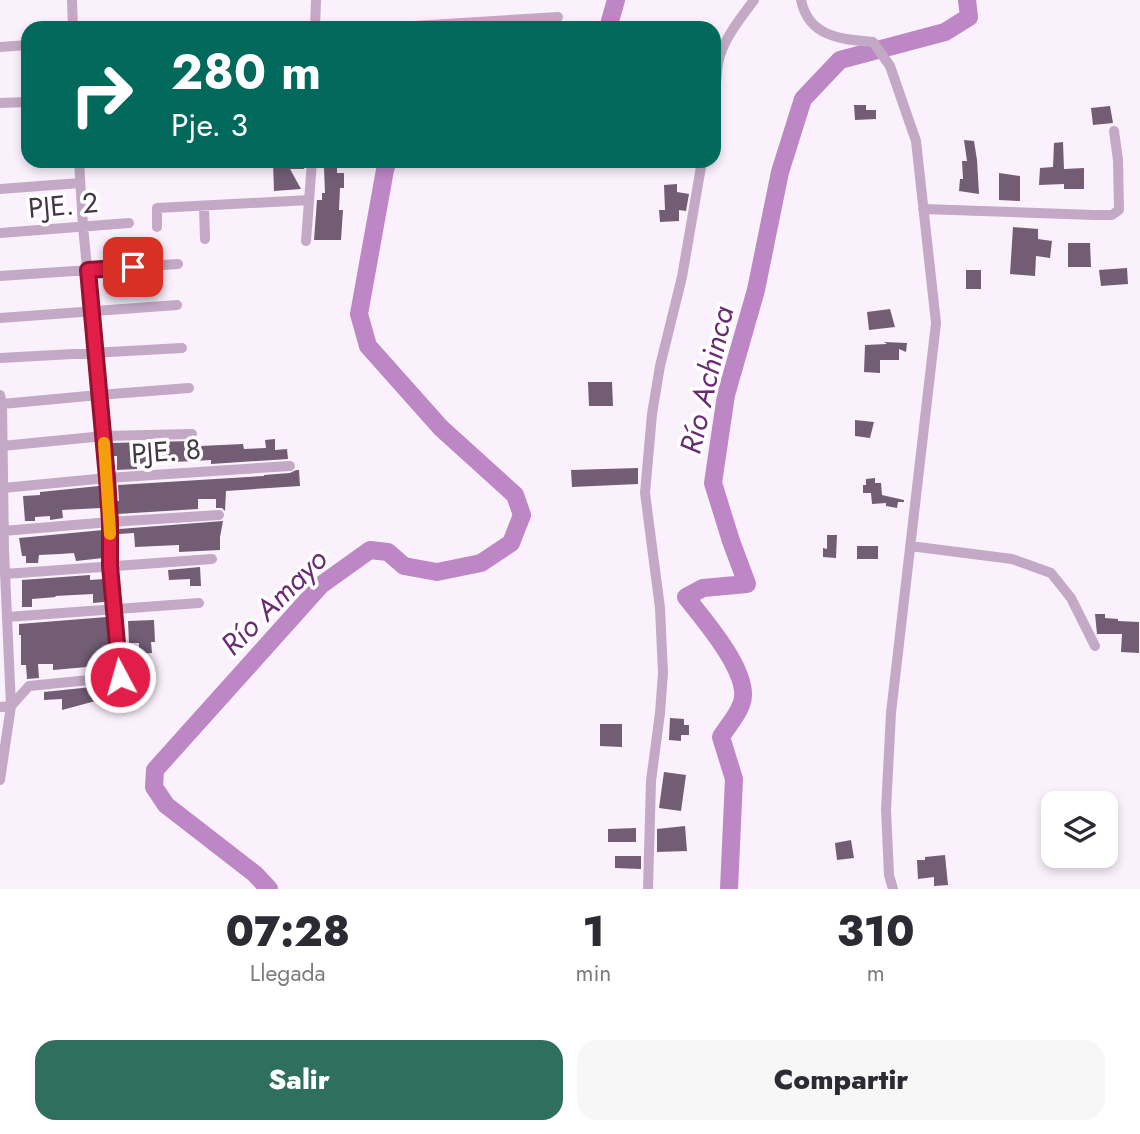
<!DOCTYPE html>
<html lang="es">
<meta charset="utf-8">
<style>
:root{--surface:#fff;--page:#f7f7f7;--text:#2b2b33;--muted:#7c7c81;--accent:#2f6f5e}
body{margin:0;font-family:Jost,sans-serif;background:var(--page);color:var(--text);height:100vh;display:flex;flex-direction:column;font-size:26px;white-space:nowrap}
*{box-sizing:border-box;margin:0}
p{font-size:23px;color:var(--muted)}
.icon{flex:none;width:38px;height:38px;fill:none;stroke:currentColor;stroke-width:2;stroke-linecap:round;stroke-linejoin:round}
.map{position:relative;height:889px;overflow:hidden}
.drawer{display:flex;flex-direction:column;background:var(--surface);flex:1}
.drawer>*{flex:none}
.banner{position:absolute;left:21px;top:21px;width:700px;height:147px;border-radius:21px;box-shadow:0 4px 10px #0003;background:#00695c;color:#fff;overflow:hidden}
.controls{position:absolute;left:1041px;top:791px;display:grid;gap:14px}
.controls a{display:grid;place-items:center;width:77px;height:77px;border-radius:14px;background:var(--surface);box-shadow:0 4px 10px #0003;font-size:35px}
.pin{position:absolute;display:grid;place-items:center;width:60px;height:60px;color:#fff;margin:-30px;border-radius:14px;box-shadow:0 4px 10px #0006}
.me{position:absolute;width:77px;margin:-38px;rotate:354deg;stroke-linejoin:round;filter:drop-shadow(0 0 5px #0008)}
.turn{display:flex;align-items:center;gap:24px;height:147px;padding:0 35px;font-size:32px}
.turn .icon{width:91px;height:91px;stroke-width:2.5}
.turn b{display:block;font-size:49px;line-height:60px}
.eta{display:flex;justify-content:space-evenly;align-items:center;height:119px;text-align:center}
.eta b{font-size:42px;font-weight:800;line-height:49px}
.button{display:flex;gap:14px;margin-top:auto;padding:14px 35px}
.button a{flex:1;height:80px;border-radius:21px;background:var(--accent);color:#fff;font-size:28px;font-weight:800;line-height:80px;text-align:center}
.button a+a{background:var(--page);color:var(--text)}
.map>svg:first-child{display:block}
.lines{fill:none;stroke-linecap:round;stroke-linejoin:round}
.river{stroke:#bd86c4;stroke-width:18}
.building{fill:#725d74}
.street{stroke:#c3a9c5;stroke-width:10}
.route-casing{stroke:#92132f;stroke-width:18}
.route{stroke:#e11d48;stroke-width:12}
.slow{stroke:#f59e0b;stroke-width:12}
.labels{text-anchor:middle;stroke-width:7;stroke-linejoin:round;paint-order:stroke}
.street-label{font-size:28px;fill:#423843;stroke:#fff}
.water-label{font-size:30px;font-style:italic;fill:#6c2a75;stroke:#fff}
</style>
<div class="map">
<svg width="1140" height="889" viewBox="0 0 1140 889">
<rect width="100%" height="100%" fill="#fbf1fd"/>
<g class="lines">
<path class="river" d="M 608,28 L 616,0
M 269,889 L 255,874 L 166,805 L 154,787 L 155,770 L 321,585 L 370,550 L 388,552 L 404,566 L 437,572 L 481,563 L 511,543 L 522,515 L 515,495 L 441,428 L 368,346 L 359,314 L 385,170 L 388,161
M 729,889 L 734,779 L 721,737 C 727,727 737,716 741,705 C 754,676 703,619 686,597 L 703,588 L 747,584 L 731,541 L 713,483 L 726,395 L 756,290 L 780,172 L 803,99 L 840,60 L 945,32 L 969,17 L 967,0"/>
</g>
<path class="building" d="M 854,105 L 866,105 L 866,110 L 876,110 L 876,119 L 855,120 Z
M 1110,106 L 1113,123 L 1093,125 L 1091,108 Z
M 964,140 L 974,141 L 977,160 L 979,194 L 959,191 L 960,179 L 963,179 L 962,161 L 967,161 Z
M 1063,142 L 1064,169 L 1084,168 L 1084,189 L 1064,189 L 1064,184 L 1039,185 L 1040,168 L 1053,167 L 1054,143 Z
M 273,161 L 305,161 L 304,169 L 290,169 L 301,189 L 274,191 Z
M 319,161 L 337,161 L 337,173 L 344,173 L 344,188 L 340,188 L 339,210 L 343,210 L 341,240 L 314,240 L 317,200 L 322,200 L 322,193 L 325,193 L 324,168 L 319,168 Z
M 999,173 L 1020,176 L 1020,201 L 999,200 Z
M 677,184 L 677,192 L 689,194 L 686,211 L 679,210 L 679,221 L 660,222 L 659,210 L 665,210 L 664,185 Z
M 1013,227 L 1038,229 L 1038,239 L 1052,241 L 1050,258 L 1036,256 L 1035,276 L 1010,274 Z
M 1068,243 L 1090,243 L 1091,267 L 1068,267 Z
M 1127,268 L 1128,284 L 1101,286 L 1099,270 Z
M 966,270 L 981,270 L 981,289 L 966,289 Z
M 890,309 L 895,327 L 869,330 L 867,312 Z
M 884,342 L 907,343 L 906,352 L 899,349 L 899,360 L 880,360 L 880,373 L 864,372 L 865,345 L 887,344 Z
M 588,382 L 612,382 L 613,406 L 589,406 Z
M 855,420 L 874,422 L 870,438 L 855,436 Z
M 198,439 L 200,439 L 200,446 L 243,444 L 244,449 L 266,448 L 265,440 L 275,439 L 275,450 L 287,449 L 288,459 L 211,464 L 211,460 L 137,464 L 137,469 L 117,470 L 117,456 L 112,456 L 111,443 L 192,441 Z
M 638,468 L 638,484 L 572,487 L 571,470 Z
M 296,470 L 299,470 L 300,486 L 226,491 L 225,511 L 222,508 L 216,508 L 216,499 L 198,499 L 198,509 L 117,514 L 116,501 L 119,501 L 118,485 L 264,476 L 264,475 L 290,473 Z
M 875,478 L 875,483 L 881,483 L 882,495 L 904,500 L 904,502 L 898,502 L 897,508 L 886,506 L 886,503 L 872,504 L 871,493 L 863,493 L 863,485 L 866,485 L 866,479 Z
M 99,486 L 101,508 L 62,510 L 63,518 L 50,520 L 50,516 L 35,517 L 35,521 L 25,521 L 23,496 L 40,495 L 40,492 Z
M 223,521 L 220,537 L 220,550 L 179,552 L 179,545 L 135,547 L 134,533 L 119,534 L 119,529 Z
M 103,530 L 103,558 L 76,561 L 74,553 L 60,554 L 39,555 L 38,563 L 26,563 L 26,556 L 22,556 L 19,538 Z
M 827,535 L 837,535 L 836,558 L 823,557 L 823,548 L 827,549 Z
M 857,546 L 878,546 L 878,559 L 857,559 Z
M 200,567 L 201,586 L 190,586 L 190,579 L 169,580 L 168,570 Z
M 90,575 L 90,580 L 104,579 L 104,602 L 93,603 L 93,594 L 55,596 L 56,597 L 32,599 L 32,607 L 22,607 L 22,580 Z
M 1095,614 L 1105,614 L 1105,618 L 1118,619 L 1118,621 L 1139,622 L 1139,653 L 1121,652 L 1122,634 L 1097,634 Z
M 107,617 L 110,650 L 107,650 L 109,671 L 98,672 L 98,666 L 53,670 L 53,664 L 38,664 L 39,678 L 27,679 L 26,665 L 21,665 L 21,635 L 19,635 L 19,624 Z
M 154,620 L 155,642 L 151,642 L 152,653 L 139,654 L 139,643 L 129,643 L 128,621 Z
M 111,685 L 129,685 L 129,692 L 62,710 L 62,699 L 44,700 L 44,692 Z
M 670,718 L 684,719 L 684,725 L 689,725 L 689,735 L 681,735 L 681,741 L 669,740 Z
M 600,724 L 622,724 L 622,747 L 600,746 Z
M 664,772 L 686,775 L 681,811 L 659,808 Z
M 685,826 L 687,851 L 657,852 L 657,829 Z
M 636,828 L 636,842 L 608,842 L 608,829 Z
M 851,840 L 854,858 L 837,860 L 835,843 Z
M 945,855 L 948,885 L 934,886 L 934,877 L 918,879 L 917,860 L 925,860 L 925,857 Z
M 615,856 L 641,856 L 641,869 L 615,868 Z"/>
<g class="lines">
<path class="street" d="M 72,0 L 73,28
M 801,0 C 809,38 842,39 873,42 L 890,66 L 916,141 L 936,323 L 891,713 L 886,810 L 889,875 L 893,889
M 315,28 L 316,0
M 382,28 L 558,17
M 0,47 L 28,45
M 0,103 L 28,102
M 714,113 C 715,96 716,79 718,63 C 723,39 740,19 754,0
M 0,189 L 80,183
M 204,206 L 205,239
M 923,209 L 1094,215 L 1112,215 L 1119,210 L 1118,160 L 1114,131
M 157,227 L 157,208 L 309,200
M 0,233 L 129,223
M 306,241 L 312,161
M 0,276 L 178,264
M 0,318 L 177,305
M 0,358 L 182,348
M 0,395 L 2,404 L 4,550 L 11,706 L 0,780
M 2,404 L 99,395 L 189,388
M 2,446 L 104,436 L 192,434
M 3,488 L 107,478 L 290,466
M 3,531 L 110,522 L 219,515
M 910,546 L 1012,559 L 1051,573 L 1071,598 L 1095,646
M 5,574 L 212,559
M 7,617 L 199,603
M 11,706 L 29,686 L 120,677 L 110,566 L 110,522 L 107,478 L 83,226 L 79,161
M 0,707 L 11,706
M 648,889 L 651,781 L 660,713 L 663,673 L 660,608 L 645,493 L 652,414 L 660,366 L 682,277 L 702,161"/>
</g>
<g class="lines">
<g class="route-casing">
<path id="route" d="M 120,677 L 110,566 L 110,522 L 107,478 L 88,270 L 133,267"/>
</g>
<use href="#route" class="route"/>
<path class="slow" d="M 104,443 L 110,534"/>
</g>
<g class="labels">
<g class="street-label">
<text transform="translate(63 205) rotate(-5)" y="10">PJE. 2</text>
<text transform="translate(166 451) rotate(-4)" y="10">PJE. 8</text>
</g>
<g class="water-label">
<text transform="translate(707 380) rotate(-77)" y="10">Río Achinca</text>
<text transform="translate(274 602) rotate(-45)" y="10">Río Amayo</text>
</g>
</g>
</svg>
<div class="controls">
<a><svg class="icon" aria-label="layers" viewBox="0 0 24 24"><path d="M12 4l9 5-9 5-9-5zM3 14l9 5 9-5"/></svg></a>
</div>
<div class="pin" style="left:133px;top:267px;background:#d93025"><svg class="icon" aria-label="arrive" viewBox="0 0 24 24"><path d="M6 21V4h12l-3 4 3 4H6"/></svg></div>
<svg class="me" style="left:120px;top:677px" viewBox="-20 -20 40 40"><circle r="17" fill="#e11d48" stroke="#fff" stroke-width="3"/><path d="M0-11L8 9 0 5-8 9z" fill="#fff"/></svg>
<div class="banner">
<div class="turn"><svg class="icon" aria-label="right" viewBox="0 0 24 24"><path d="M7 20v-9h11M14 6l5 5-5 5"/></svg><div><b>280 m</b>Pje. 3</div></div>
</div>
</div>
<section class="drawer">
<div class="eta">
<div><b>07:28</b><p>Llegada</p></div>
<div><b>1</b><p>min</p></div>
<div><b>310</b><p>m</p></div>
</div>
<div class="button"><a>Salir</a><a>Compartir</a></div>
</section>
